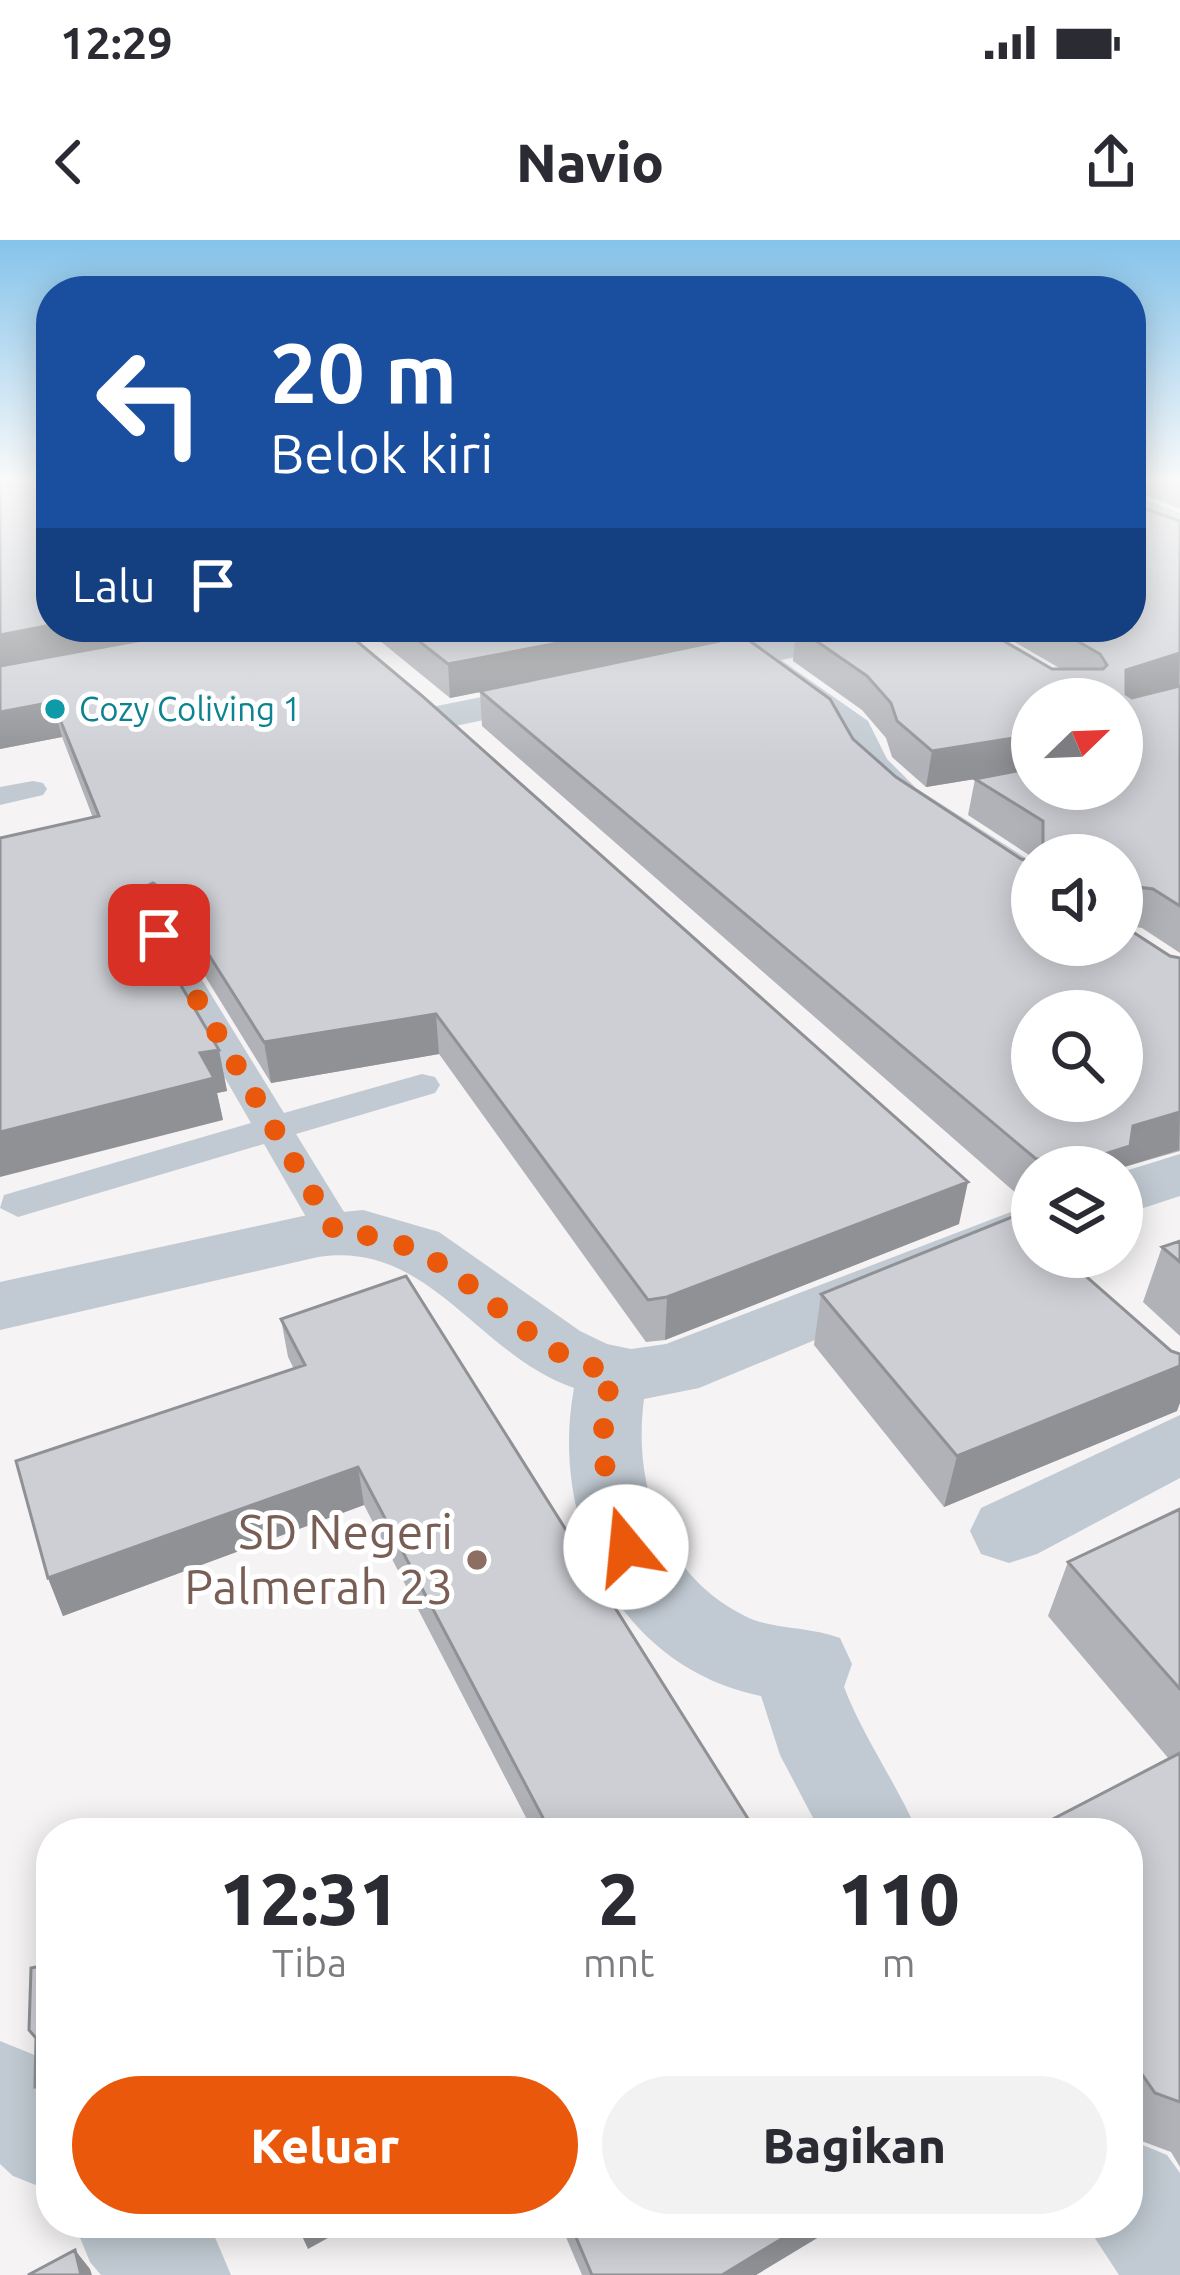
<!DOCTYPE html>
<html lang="id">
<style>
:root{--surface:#fff;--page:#f2f2f3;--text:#2b2b33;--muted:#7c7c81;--accent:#ea580c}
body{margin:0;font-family:Ubuntu,sans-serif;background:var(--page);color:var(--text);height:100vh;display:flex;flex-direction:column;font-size:45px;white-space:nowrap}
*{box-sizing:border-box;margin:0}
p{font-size:39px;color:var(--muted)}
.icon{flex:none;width:66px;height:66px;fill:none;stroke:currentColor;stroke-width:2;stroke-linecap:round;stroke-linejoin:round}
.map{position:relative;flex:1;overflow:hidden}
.details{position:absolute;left:36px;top:1578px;width:1107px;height:420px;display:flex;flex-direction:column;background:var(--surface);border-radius:48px;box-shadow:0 6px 30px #0003}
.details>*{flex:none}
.hud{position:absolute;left:36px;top:36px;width:1110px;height:366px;border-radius:48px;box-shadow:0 6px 30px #0003;background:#1a4fa0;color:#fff;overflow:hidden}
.needle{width:78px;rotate:67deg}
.buttons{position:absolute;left:1011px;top:438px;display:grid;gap:24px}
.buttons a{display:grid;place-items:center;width:132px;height:132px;border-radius:50%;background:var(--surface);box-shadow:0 6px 30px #0003;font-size:60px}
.pin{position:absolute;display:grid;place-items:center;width:102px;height:102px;color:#fff;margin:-51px;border-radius:24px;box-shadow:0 6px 18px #0006}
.me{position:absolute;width:132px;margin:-66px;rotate:343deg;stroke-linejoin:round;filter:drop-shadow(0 0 9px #0008)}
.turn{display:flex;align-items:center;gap:42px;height:252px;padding:0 36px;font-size:54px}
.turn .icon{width:156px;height:156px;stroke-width:2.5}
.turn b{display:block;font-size:84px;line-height:102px}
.then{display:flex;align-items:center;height:114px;padding:0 36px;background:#0003;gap:24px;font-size:45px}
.eta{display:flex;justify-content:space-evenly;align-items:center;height:204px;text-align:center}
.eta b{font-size:72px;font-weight:800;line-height:84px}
.primary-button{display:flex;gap:24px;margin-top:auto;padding:24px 36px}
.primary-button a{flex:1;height:138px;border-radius:72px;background:var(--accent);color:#fff;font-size:48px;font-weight:800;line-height:138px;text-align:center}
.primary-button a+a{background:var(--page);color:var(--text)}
.status{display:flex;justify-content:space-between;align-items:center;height:84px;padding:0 60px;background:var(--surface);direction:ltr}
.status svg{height:33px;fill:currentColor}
header{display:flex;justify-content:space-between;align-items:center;height:156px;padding:0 36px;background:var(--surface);font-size:54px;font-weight:800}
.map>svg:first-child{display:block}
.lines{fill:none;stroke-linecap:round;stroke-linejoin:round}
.lane{fill:#c1cad2;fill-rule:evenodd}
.street{fill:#c1cad2;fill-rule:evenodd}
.wall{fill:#b0b2b7;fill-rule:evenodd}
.shaded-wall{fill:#909195}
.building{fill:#cdcfd5;stroke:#909195;stroke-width:3;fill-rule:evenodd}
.route{stroke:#ea580c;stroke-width:21;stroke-dasharray:0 37.8}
.culture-dot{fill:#0f9aa8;stroke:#fff;stroke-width:4.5}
.education-dot{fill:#8d6e63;stroke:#fff;stroke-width:4.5}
.labels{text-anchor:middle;stroke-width:10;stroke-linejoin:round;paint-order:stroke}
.far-culture-label{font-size:33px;fill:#0d838f;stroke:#fff;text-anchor:start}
.near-education-label{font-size:48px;fill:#785e54;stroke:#fff;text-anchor:end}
</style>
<div class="status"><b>12:29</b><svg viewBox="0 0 49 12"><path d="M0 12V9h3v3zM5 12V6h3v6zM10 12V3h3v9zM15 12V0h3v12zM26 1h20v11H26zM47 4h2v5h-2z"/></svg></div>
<header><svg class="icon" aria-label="back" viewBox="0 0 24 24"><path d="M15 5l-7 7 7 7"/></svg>Navio<svg class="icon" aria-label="share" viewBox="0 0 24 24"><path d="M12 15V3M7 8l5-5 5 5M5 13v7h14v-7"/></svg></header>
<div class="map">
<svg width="1180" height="2035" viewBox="0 0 1180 2035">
<rect width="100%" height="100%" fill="#f5f3f3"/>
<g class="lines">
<path class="lane" d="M 1131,254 L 1180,273 L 1180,286 L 1131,267 Z
M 33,541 L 43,543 L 47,549 L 43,555 L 0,565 L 0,547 Z
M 159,686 L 175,696 L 284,873 L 422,834 L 435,837 L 440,845 L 435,853 L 296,894 L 357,993 L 351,1003 L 336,1007 L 321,1003 L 264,904 L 18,977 L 0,968 L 4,955 L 251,883 L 143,696 Z"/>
<path class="street" d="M 837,387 L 915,387 L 910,395 L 897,398 L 781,420 L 868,481 L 887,519 L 916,548 L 1032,622 L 1032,658 L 1015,653 L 884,567 L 846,524 L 837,498 L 757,437 L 752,429 L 754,425 L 677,440 L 663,436 L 658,428 L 663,420 L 677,416 Z
M 570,439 L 584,443 L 590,451 L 584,459 L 441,489 L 427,486 L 421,477 L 427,468 Z
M 1180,914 L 1180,956 L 1122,975 L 1122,932 Z
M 1032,964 L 1032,1010 L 699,1148 L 644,1159 C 632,1248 665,1339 749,1378 C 773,1389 811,1387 840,1398 L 852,1424 L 844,1447 C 864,1499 896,1542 918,1593 L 821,1593 L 780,1515 L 761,1456 C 619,1427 549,1283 574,1148 C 477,1115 430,1000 318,1017 L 0,1090 L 0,1042 L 303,976 L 363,970 L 439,992 L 580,1091 L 607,1104 L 631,1109 L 666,1104 Z
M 1180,1175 L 1180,1238 L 1037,1314 L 1009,1323 L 981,1314 L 970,1291 L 981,1268 Z
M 0,1801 L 37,1816 L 51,1828 L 51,1951 L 13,1936 L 0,1924 Z
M 1128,1899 L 1167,1915 L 1180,1933 L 1180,2035 L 1119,2035 L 1085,1983 L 1128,1983 Z
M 74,1983 L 203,1983 L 214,1995 L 231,2035 L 101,2035 L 90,2022 Z"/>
</g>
<path class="wall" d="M 0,238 L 959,984 L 665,1100 L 646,1102 L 439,814 L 271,843 L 179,694 L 161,682 L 148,689 L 219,810 L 227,851 L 217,853 L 223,880 L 93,578 L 62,497 L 0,509 Z
M 1131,238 L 1180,238 L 1180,269 L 1134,250 L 1134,265 L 1180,281 L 1180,446 L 1153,453 L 1180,446 L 1180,713 L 1142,688 L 1122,685 L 1170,716 L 1180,718 L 1180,911 L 1124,927 L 1122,933 L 1122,927 L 1032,927 L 1032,961 L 1025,961 L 482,486 L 480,452 L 450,458 L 363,387 L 980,387 L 1052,429 L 1061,429 L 989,387 L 1131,387 ZM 796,389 L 793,421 L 862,470 L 886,498 L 892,517 L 926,547 L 975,539 L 968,575 L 1032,617 L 1032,615 L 1122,615 L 1122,685 L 896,537 L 747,399 ZM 1032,459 L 1122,549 L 1032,549 Z
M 1180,1001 L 1180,1096 L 1143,1062 L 1162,1007 Z
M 821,1054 L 1177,1171 L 944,1267 L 814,1105 Z
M 281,1079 L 757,1593 L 534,1593 L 364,1265 L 63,1376 L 48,1338 L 294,1129 L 288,1117 Z
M 1180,1269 L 1180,1927 L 1171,1912 L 1128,1896 L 1128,1593 L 1169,1519 L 1048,1376 L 1068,1322 Z
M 560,1983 L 842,1983 L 756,2035 L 582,2035 Z"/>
<path class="shaded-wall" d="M 0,238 L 51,238 L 0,249 Z
M 51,385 L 51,387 L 228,387 L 0,429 L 0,395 Z
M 642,387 L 808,387 L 450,458 L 448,424 Z
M 1180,413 L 1179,445 L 1122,463 L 1126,430 Z
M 53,462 L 62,497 L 0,509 L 0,472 Z
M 1032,495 L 1031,530 L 926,547 L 932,511 Z
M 153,643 L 161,682 L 141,692 L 130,659 L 132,653 Z
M 1122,662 L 1128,662 L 1122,684 Z
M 436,774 L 439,814 L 271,843 L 264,802 Z
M 219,810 L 227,851 L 217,853 L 223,880 L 0,937 L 0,892 L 200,813 Z
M 1180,872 L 1179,910 L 1124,927 L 1122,933 L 1122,927 L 1064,927 L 1133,886 Z
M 968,942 L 959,984 L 665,1100 L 667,1057 Z
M 1180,1126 L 1180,1163 L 1177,1171 L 944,1267 L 957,1216 Z
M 358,1227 L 364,1265 L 63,1376 L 48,1338 Z
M 51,1844 L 51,1870 L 35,1847 Z
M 296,1983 L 355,1983 L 308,2009 Z
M 808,1983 L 842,1983 L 756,2035 L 722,2035 Z
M 75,2010 L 90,2029 L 92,2035 L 81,2035 Z"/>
<path class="building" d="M 41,238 L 51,238 L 51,385 L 0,395 L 0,243 Z
M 1131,238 L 1133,238 L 1134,265 L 1180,281 L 1180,413 L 1126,430 L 1126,454 L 1132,458 L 1180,446 L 1180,666 L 1153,649 L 1130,646 L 1128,662 L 1122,662 L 1122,615 L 1043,615 L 1043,581 L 975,539 L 1032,528 L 1032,549 L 1122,549 L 1122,459 L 1032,459 L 1032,495 L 932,511 L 897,481 L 891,463 L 867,436 L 796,387 L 980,387 L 1052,429 L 1103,429 L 1107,425 L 1100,414 L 1053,387 L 1131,387 Z
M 213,387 L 340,387 L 421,455 L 968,942 L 667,1057 L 648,1060 L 436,774 L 264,802 L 171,655 L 153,643 L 132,653 L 130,659 L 219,810 L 200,813 L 214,838 L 0,892 L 0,598 L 99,576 L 53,462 L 0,472 L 0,426 Z
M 401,387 L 642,387 L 448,424 Z
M 743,396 L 830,459 L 853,499 L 896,537 L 1021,619 L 1032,621 L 1032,705 L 1122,705 L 1122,685 L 1170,716 L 1180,718 L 1180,872 L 1133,886 L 1130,906 L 1064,927 L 1047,927 L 1046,919 L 1036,919 L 480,451 ZM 1032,771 L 1122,771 L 1122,861 L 1032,861 Z
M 1017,975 L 1032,989 L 1032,1017 L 1064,1017 L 1171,1111 L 1180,1114 L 1180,1126 L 957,1216 L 821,1054 Z
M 1180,1001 L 1180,1022 L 1162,1007 Z
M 406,1036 L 757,1593 L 551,1593 L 358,1227 L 48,1338 L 16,1221 L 305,1125 L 281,1079 Z
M 1180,1269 L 1180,1449 L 1068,1322 Z
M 1180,1513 L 1180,1862 L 1155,1853 L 1128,1814 L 1128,1593 L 1026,1593 Z
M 51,1724 L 51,1844 L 35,1847 L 36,1798 L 29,1790 L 31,1728 Z
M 570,1983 L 808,1983 L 722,2035 L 592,2035 Z
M 75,2010 L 81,2035 L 28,2035 Z"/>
<linearGradient id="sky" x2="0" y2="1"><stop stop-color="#85c3ea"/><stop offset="0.46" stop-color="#fafafa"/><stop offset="1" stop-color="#fafafa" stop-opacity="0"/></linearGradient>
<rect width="1180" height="523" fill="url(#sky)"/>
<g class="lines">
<path class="route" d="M 159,695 L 336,993 C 444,994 483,1071 568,1118 C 581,1125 598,1128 612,1133 C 596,1201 603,1241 626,1307"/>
</g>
<circle class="culture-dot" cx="55" cy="469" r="12"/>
<circle class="education-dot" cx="477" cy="1320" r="12"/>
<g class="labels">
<g class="far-culture-label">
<text x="79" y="481">Cozy Coliving 1</text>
</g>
<g class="near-education-label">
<text x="453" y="1309">SD Negeri<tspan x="453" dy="55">Palmerah 23</tspan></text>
</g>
</g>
</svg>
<div class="buttons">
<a><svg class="needle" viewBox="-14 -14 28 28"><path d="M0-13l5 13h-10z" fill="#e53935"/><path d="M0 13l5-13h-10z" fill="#7c7c81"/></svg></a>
<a><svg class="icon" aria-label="sound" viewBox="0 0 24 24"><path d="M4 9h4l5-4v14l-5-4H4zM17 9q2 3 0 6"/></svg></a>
<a><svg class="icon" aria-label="search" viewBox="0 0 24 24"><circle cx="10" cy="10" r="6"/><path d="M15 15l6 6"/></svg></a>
<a><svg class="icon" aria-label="layers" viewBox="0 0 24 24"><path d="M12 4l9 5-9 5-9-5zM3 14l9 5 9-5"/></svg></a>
</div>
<div class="pin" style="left:159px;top:695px;background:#d93025"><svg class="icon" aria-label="arrive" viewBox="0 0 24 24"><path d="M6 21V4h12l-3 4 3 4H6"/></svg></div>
<svg class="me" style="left:626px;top:1307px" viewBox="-20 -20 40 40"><circle r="19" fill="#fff"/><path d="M0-13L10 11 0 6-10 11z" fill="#ea580c"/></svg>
<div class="hud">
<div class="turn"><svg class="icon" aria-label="left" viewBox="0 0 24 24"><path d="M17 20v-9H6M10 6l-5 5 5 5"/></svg><div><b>20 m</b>Belok kiri</div></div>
<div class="then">Lalu<svg class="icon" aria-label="arrive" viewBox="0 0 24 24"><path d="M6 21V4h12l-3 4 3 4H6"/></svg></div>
</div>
<section class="details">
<div class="eta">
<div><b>12:31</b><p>Tiba</p></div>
<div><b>2</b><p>mnt</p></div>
<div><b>110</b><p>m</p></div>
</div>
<div class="primary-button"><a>Keluar</a><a>Bagikan</a></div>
</section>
</div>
